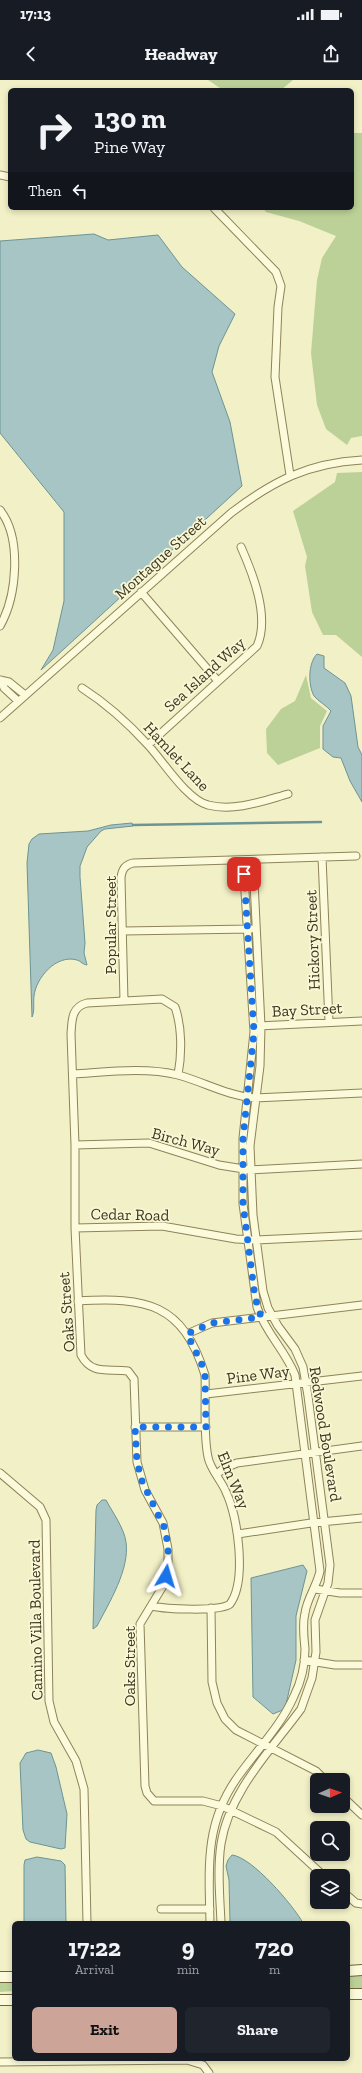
<!DOCTYPE html>
<style>
:root{--surface:#171b24;--page:#20242c;--text:#f1f3f6;--muted:#9ea1a6;--accent:#cda498}
body{margin:0;font-family:"Zilla Slab",serif;background:var(--page);color:var(--text);height:100vh;display:flex;flex-direction:column;font-size:15px;white-space:nowrap}
*{box-sizing:border-box;margin:0}
p{font-size:13px;color:var(--muted)}
.icon{flex:none;width:22px;height:22px;fill:none;stroke:currentColor;stroke-width:2;stroke-linecap:round;stroke-linejoin:round}
.map{position:relative;flex:1;overflow:hidden}
.sheet{position:absolute;left:12px;top:1841px;width:338px;height:140px;display:flex;flex-direction:column;background:var(--surface);border-radius:6px;box-shadow:0 2px 6px #0003}
.sheet>*{flex:none}
.guide{position:absolute;left:8px;top:8px;width:346px;height:122px;border-radius:6px;box-shadow:0 2px 6px #0003;background:#171b24;color:var(--text);overflow:hidden}
.needle{width:26px;rotate:88deg}
.controls{position:absolute;left:310px;top:1693px;display:grid;gap:8px}
.controls a{display:grid;place-items:center;width:40px;height:40px;border-radius:6px;background:var(--surface);box-shadow:0 2px 6px #0003;font-size:20px}
.pin{position:absolute;display:grid;place-items:center;width:34px;height:34px;color:#fff;margin:-17px;border-radius:8px;box-shadow:0 2px 6px #0006}
.me{position:absolute;width:44px;margin:-22px;rotate:7deg;stroke-linejoin:round;filter:drop-shadow(0 0 3px #0008)}
.turn{display:flex;align-items:center;gap:14px;height:84px;padding:0 20px;font-size:18px}
.turn .icon{width:52px;height:52px;stroke-width:2.5}
.turn b{display:block;font-size:28px;line-height:34px}
.then{display:flex;align-items:center;height:38px;padding:0 20px;background:#0003;gap:8px;font-size:15px}
.eta{display:flex;justify-content:space-evenly;align-items:center;height:68px;text-align:center}
.eta b{font-size:24px;font-weight:700;line-height:28px}
.button{display:flex;gap:8px;margin-top:auto;padding:8px 20px}
.button a{flex:1;height:46px;border-radius:6px;background:var(--accent);color:#111;font-size:16px;font-weight:700;line-height:46px;text-align:center}
.button a+a{background:var(--page);color:var(--text)}
.status{display:flex;justify-content:space-between;align-items:center;height:28px;padding:0 20px;background:var(--surface);direction:ltr}
.status svg{height:11px;fill:currentColor}
header{display:flex;justify-content:space-between;align-items:center;height:52px;padding:0 20px;background:var(--surface);font-size:18px;font-weight:700}
.map>svg:first-child{display:block}
.green{fill:#bcd198}
.water{fill:#a7c5c4;stroke:#6d9494}
.lines{fill:none;stroke-linecap:round;stroke-linejoin:round}
.stream{stroke:#6d9494;stroke-width:2.5}
.minor-casing{stroke:#8e835a;stroke-width:9}
.secondary-casing{stroke:#70643d;stroke-width:12}
.minor{stroke:#fbfada;stroke-width:7}
.secondary{stroke:#fbfada;stroke-width:10}
.route{stroke:#1a73e8;stroke-width:7;stroke-dasharray:0 12.6}
.labels{text-anchor:middle;stroke-width:3.5;stroke-linejoin:round;paint-order:stroke}
.street-label{font-size:16px;fill:#3e361e;stroke:#f8f7d6}
</style>
<div class="status"><b>17:13</b><svg viewBox="0 0 49 12"><path d="M0 12V9h3v3zM5 12V6h3v6zM10 12V3h3v9zM15 12V0h3v12zM26 1h20v11H26zM47 4h2v5h-2z"/></svg></div>
<header><svg class="icon" aria-label="back" viewBox="0 0 24 24"><path d="M15 5l-7 7 7 7"/></svg>Headway<svg class="icon" aria-label="share" viewBox="0 0 24 24"><path d="M12 15V3M7 8l5-5 5 5M5 13v7h14v-7"/></svg></header>
<div class="map">
<svg width="362" height="1993" viewBox="0 0 362 1993">
<rect width="100%" height="100%" fill="#f2f0c6"/>
<path class="green" d="M 208,0 L 293,0 L 281,10 L 223,10 Z
M 352,53 L 362,53 L 362,356 L 351,358 L 347,365 L 326,349 L 317,325 L 311,273 L 317,200 L 322,178 L 336,156 L 299,141 L 266,132 L 263,128 L 352,128 Z
M 362,392 L 362,577 L 336,555 L 323,555 L 312,532 L 305,486 L 307,477 L 293,431 L 335,402 L 337,393 Z
M 306,595 L 311,618 L 327,631 L 320,646 L 320,668 L 278,685 L 267,673 L 266,649 L 281,629 L 295,621 Z
M 348,1896 L 362,1896 L 362,1910 L 348,1910 Z
M 0,1901 L 14,1901 L 14,1911 L 0,1912 Z"/>
<path class="water" d="M 94,154 L 108,160 L 158,155 L 182,187 L 235,234 L 219,266 L 212,292 L 230,342 L 242,406 L 41,590 L 53,570 L 64,521 L 64,432 L 0,353 L 0,161 Z
M 317,574 L 324,576 L 324,588 L 345,603 L 351,616 L 358,667 L 362,675 L 362,722 L 350,701 L 341,678 L 333,677 L 323,669 L 323,646 L 331,631 C 327,626 318,621 314,616 C 308,605 308,583 317,574 Z
M 132,743 L 133,746 L 105,749 L 101,751 L 87,767 L 83,778 L 80,786 L 80,797 L 85,863 L 84,873 L 87,885 C 83,885 81,881 77,880 C 56,874 36,898 34,916 C 33,922 35,931 32,937 L 27,783 L 29,764 L 32,759 L 39,754 L 88,751 L 111,745 Z
M 102,1420 L 106,1420 C 113,1433 124,1448 126,1462 C 130,1489 109,1523 97,1546 L 93,1549 L 96,1430 L 97,1425 Z
M 303,1485 L 307,1491 L 296,1536 L 296,1580 L 285,1629 L 273,1634 L 253,1617 L 251,1498 Z
M 38,1670 L 51,1673 L 56,1687 L 67,1734 L 65,1768 L 61,1769 L 30,1762 L 26,1759 L 23,1750 L 20,1683 L 26,1673 Z
M 232,1775 C 252,1777 293,1825 303,1843 L 230,1843 L 229,1800 L 226,1786 L 228,1780 Z
M 37,1777 L 61,1781 L 65,1785 L 66,1843 L 24,1843 L 24,1785 L 25,1780 Z"/>
<g class="lines">
<path class="stream" d="M 133,745 L 321,742"/>
<g class="minor-casing">
<path id="minor" d="M 0,95 L 10,97
M 214,128 L 276,192 L 281,206 L 278,227 L 275,297 L 290,395
M 0,430 C 22,458 17,516 0,546
M 141,512 L 217,600
M 0,600 L 9,602 L 25,615
M 1,600 L 4,608 L 18,621
M 82,608 C 107,624 128,643 148,665 C 163,681 187,720 208,725 C 234,732 263,721 288,714
M 0,638 L 231,433 C 273,401 308,383 362,380
M 148,665 L 257,566 C 270,537 253,494 241,467
M 322,777 L 329,942
M 123,851 L 251,849
M 124,921 L 121,798 C 122,789 125,785 133,783 L 356,776
M 258,946 L 362,941
M 74,994 C 107,992 145,987 178,995 C 204,1002 228,1016 255,1018 L 362,1013
M 178,995 C 182,974 182,947 175,927 L 162,919 L 87,923 C 71,927 72,941 71,954 L 75,1065 L 75,1148 L 81,1275 C 92,1296 109,1288 128,1291 L 134,1299 L 137,1382 L 145,1410 L 163,1443 L 168,1469 L 168,1487 L 163,1506 L 140,1544 L 145,1706 L 147,1713 L 154,1721 L 203,1721 L 222,1726 L 276,1752 L 324,1796
M 75,1065 L 149,1063 L 219,1085 L 250,1090 L 362,1084
M 75,1148 L 162,1146 L 236,1159 L 256,1160 L 362,1155
M 78,1221 C 146,1217 183,1223 205,1295 C 206,1319 203,1354 208,1377 C 210,1389 221,1400 226,1412 C 238,1437 247,1501 230,1524 C 220,1532 165,1529 152,1526
M 187,1254 L 212,1243 L 362,1225
M 206,1314 L 362,1296
M 135,1347 L 206,1347
M 0,1393 L 40,1427 L 46,1440 L 49,1621 L 54,1642 L 76,1681 L 84,1709 L 87,1843
M 217,1394 L 223,1389 L 237,1383 L 362,1366
M 238,1454 L 311,1443 L 362,1438
M 315,1509 L 340,1513 L 362,1513
M 211,1528 L 212,1602 L 217,1623 L 225,1639 L 236,1650 L 316,1691 L 325,1700
M 304,1580 L 335,1585 L 362,1585
M 343,1717 L 362,1735
M 343,1812 L 356,1823 L 362,1824
M 161,1829 L 210,1829
M 210,1843 C 209,1789 204,1745 237,1698 C 256,1671 281,1646 294,1616 C 301,1602 305,1585 305,1569 C 304,1557 302,1545 305,1533 C 307,1518 317,1506 320,1491 L 295,1295 C 285,1270 265,1252 257,1227 L 243,1124 L 243,1058 L 254,952 L 243,781
M 221,1843 C 220,1817 217,1790 221,1764 C 229,1712 271,1670 301,1629 L 312,1598 L 316,1572 L 315,1540 L 328,1503 L 330,1485 L 308,1316 L 303,1287 L 295,1269 L 278,1246 L 268,1228 L 263,1211 L 253,1135 L 250,1066 L 260,986 L 261,946 L 253,781
M 0,1982 L 187,1980 L 203,1985 L 209,1993"/>
</g>
<g class="secondary-casing">
<path id="secondary" d="M 348,1891 L 362,1890
M 0,1897 L 14,1897
M 348,1914 L 362,1914
M 0,1920 L 14,1920"/>
</g>
<use href="#minor" class="minor"/>
<use href="#secondary" class="secondary"/>
</g>
<g class="lines">
<path class="route" d="M 166,1496 L 169,1479 L 166,1451 L 142,1401 L 137,1382 L 135,1347 L 206,1347 L 205,1295 L 201,1282 L 187,1254 L 212,1243 L 261,1237 L 255,1217 L 243,1124 L 243,1058 L 254,952 L 244,794"/>
</g>
<g class="labels">
<g class="street-label">
<text transform="translate(160 477) rotate(-42)" y="6">Montague Street</text>
<text transform="translate(204 594) rotate(-42)" y="6">Sea Island Way</text>
<text transform="translate(177 676) rotate(47)" y="6">Hamlet Lane</text>
<text transform="translate(110 845) rotate(-90)" y="6">Popular Street</text>
<text transform="translate(312 860) rotate(-92)" y="6">Hickory Street</text>
<text transform="translate(307 929) rotate(-3)" y="6">Bay Street</text>
<text transform="translate(186 1061) rotate(15)" y="6">Birch Way</text>
<text transform="translate(130 1134) rotate(1)" y="6">Cedar Road</text>
<text transform="translate(66 1232) rotate(-94)" y="6">Oaks Street</text>
<text transform="translate(258 1294) rotate(-7)" y="6">Pine Way</text>
<text transform="translate(326 1354) rotate(81)" y="6">Redwood Boulevard</text>
<text transform="translate(234 1400) rotate(68)" y="6">Elm Way</text>
<text transform="translate(35 1540) rotate(-91)" y="6">Camino Villa Boulevard</text>
<text transform="translate(129 1586) rotate(-90)" y="6">Oaks Street</text>
</g>
</g>
</svg>
<div class="controls">
<a><svg class="needle" viewBox="-14 -14 28 28"><path d="M0-13l5 13h-10z" fill="#e53935"/><path d="M0 13l5-13h-10z" fill="#9ea1a6"/></svg></a>
<a><svg class="icon" aria-label="search" viewBox="0 0 24 24"><circle cx="10" cy="10" r="6"/><path d="M15 15l6 6"/></svg></a>
<a><svg class="icon" aria-label="layers" viewBox="0 0 24 24"><path d="M12 4l9 5-9 5-9-5zM3 14l9 5 9-5"/></svg></a>
</div>
<div class="pin" style="left:244px;top:794px;background:#d93025"><svg class="icon" aria-label="arrive" viewBox="0 0 24 24"><path d="M6 21V4h12l-3 4 3 4H6"/></svg></div>
<svg class="me" style="left:166px;top:1496px" viewBox="-20 -20 40 40"><path d="M0-17L14 15 0 8-14 15z" fill="#1a73e8" stroke="#fff" stroke-width="4"/></svg>
<div class="guide">
<div class="turn"><svg class="icon" aria-label="right" viewBox="0 0 24 24"><path d="M7 20v-9h11M14 6l5 5-5 5"/></svg><div><b>130 m</b>Pine Way</div></div>
<div class="then">Then<svg class="icon" aria-label="left" viewBox="0 0 24 24"><path d="M17 20v-9H6M10 6l-5 5 5 5"/></svg></div>
</div>
<section class="sheet">
<div class="eta">
<div><b>17:22</b><p>Arrival</p></div>
<div><b>9</b><p>min</p></div>
<div><b>720</b><p>m</p></div>
</div>
<div class="button"><a>Exit</a><a>Share</a></div>
</section>
</div>
